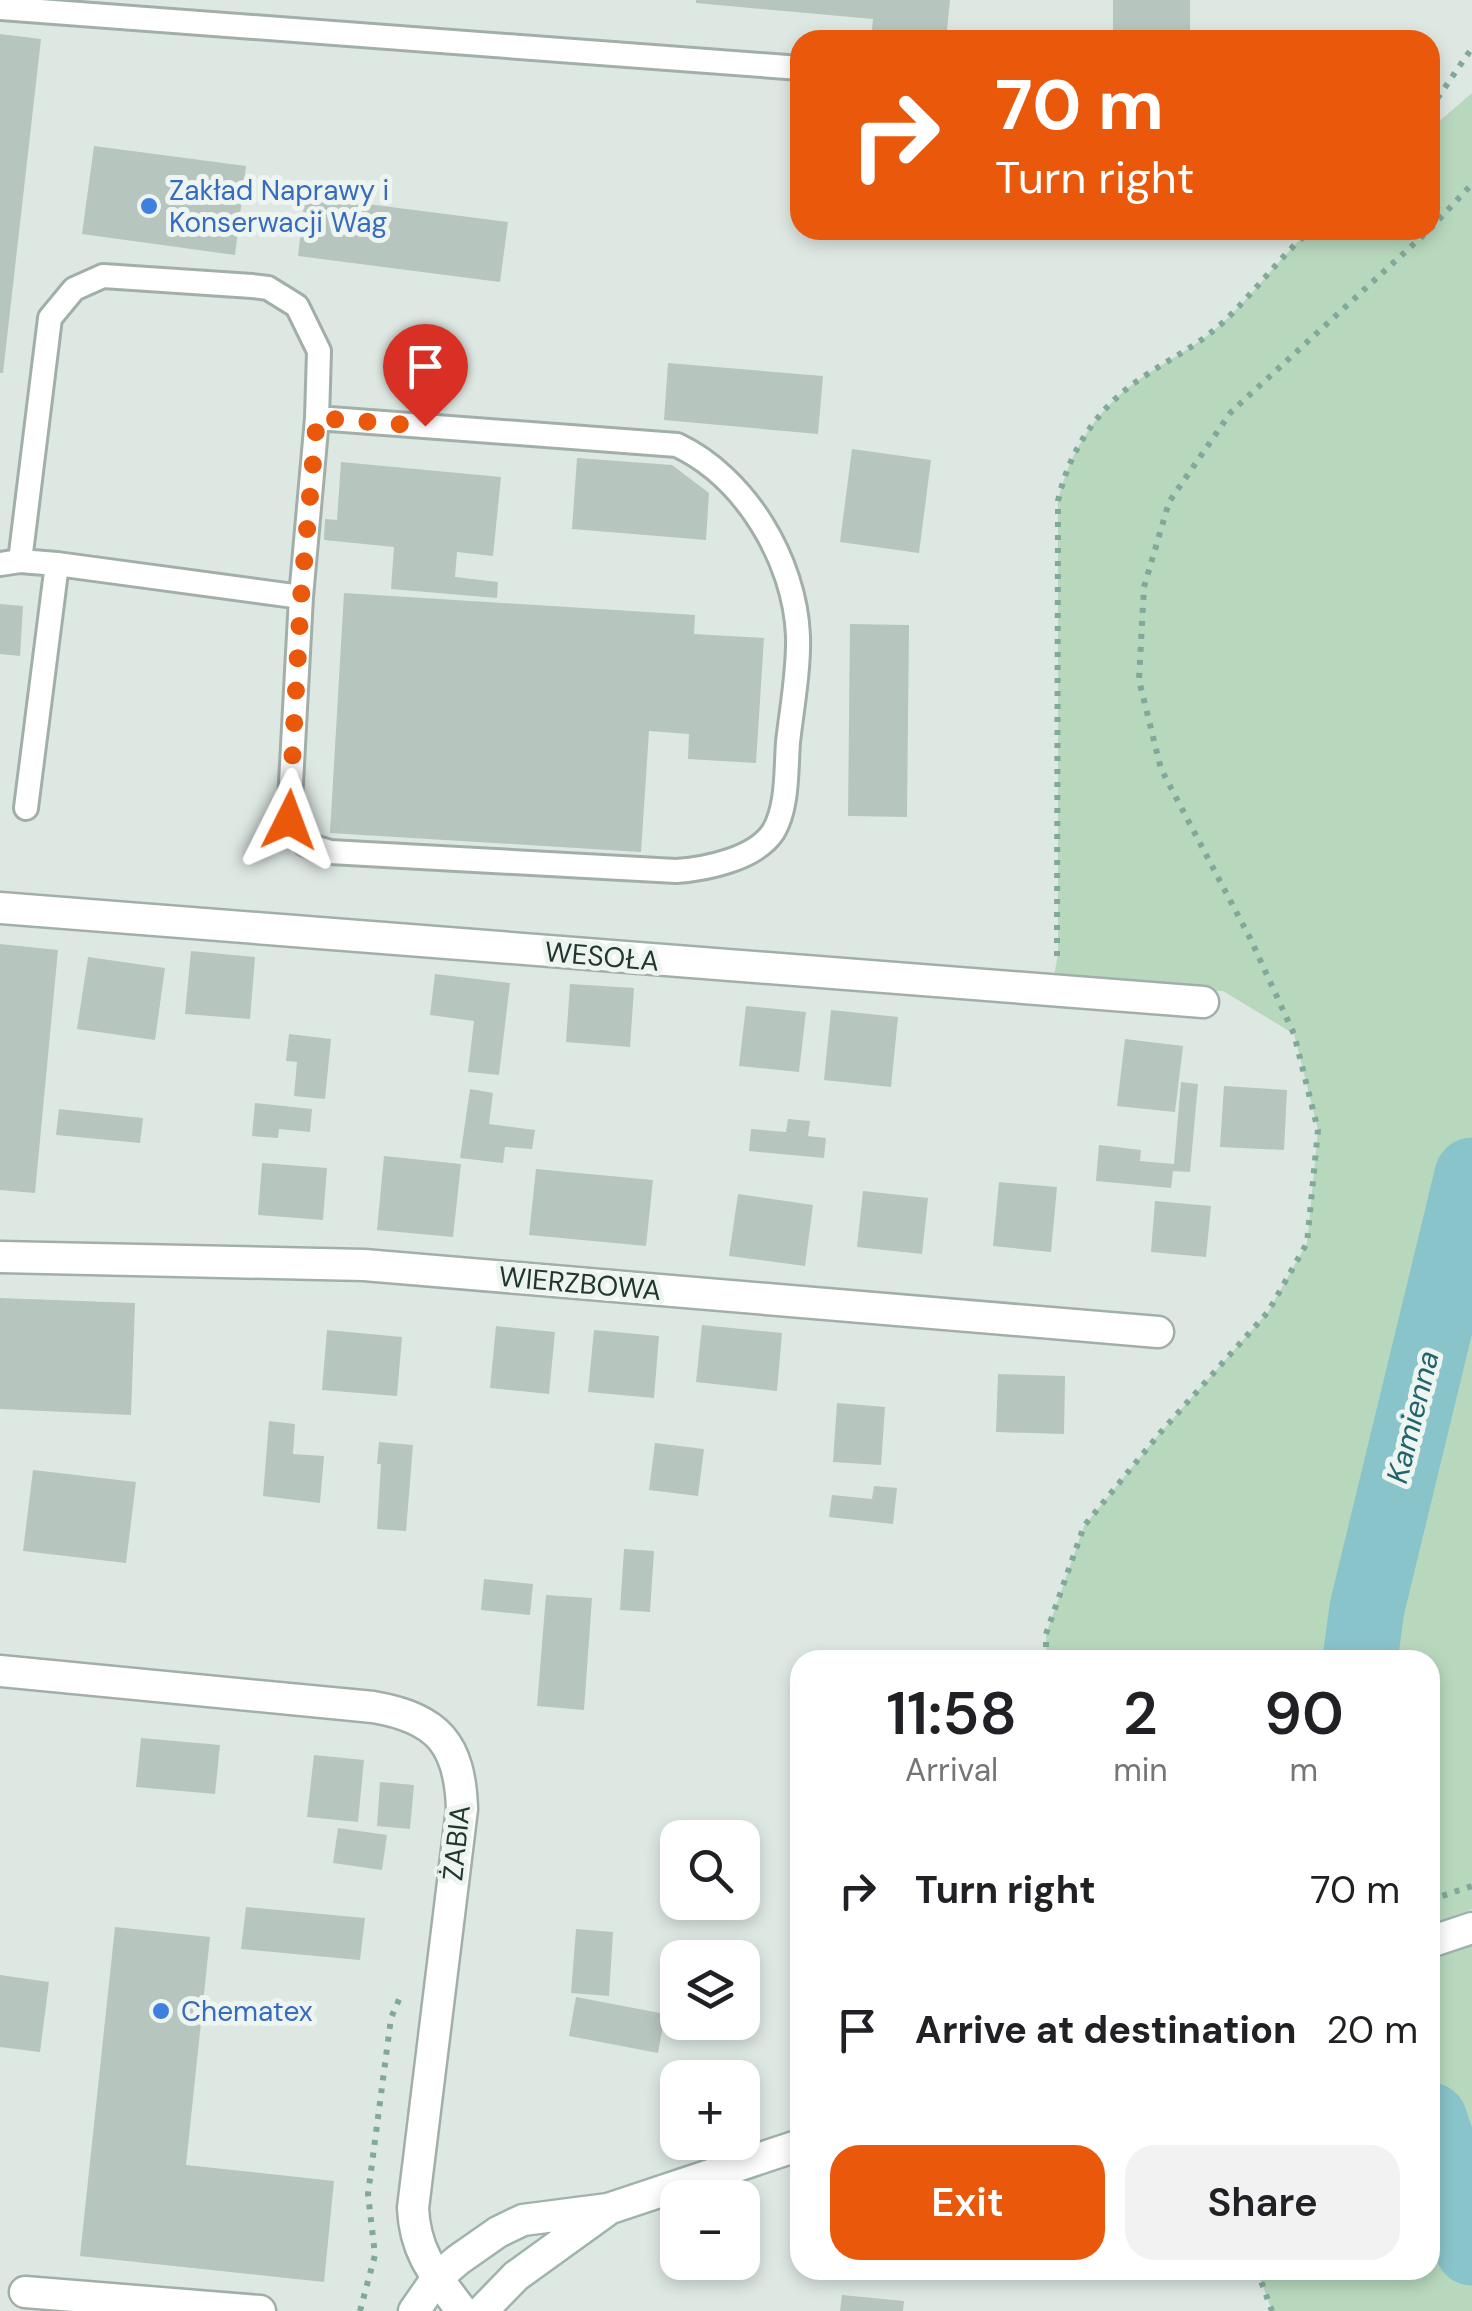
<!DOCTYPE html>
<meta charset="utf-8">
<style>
:root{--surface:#fff;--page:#f2f2f2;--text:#202124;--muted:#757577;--accent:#ea580c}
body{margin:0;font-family:"DM Sans",sans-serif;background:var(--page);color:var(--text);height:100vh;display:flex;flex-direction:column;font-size:38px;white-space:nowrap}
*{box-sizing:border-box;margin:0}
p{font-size:32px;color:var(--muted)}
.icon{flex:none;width:55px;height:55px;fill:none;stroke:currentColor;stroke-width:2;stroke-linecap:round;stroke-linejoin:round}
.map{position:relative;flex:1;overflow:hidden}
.details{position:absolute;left:790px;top:1650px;width:650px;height:630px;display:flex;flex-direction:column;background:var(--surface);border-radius:30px;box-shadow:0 5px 15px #0003}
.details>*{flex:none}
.top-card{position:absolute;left:790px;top:30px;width:650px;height:210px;border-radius:30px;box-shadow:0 5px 15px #0003;background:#ea580c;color:#fff;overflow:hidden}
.fabs{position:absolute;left:660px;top:1820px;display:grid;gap:20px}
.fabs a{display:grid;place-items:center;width:100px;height:100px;border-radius:20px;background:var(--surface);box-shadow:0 5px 15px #0003;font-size:50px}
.pin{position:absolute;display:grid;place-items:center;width:85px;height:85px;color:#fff;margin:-102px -42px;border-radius:50% 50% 50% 0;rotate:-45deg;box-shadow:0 0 10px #0007}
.pin .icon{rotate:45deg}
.me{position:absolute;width:110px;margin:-55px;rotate:3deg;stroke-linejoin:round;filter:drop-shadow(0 0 8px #0008)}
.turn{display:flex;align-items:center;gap:35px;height:210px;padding:0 40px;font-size:45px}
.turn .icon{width:130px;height:130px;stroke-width:2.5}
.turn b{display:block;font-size:70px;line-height:85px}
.eta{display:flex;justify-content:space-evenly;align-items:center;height:170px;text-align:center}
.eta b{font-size:60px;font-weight:600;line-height:70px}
.cta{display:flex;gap:20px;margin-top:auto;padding:20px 40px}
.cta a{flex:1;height:115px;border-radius:30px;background:var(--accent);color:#fff;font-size:40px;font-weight:600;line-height:115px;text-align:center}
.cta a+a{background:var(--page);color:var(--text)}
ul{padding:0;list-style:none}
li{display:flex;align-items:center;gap:30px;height:140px;padding:0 40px}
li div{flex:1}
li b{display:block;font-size:38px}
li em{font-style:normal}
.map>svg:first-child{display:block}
.green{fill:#b8d8be}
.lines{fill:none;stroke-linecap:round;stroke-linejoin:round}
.river{stroke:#89c4ca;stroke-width:75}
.building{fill:#b6c5be}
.lane-casing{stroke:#a2afa9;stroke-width:28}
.street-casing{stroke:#a2afa9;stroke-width:35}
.secondary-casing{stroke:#9eb3aa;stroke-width:35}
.path{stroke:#80a99a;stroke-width:6;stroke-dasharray:5 8;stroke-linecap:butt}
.lane{stroke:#fff;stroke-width:22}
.street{stroke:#fff;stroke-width:30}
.secondary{stroke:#fff;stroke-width:30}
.route{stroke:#ea580c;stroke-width:18;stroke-dasharray:0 32.4}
.shop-dot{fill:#3f7fe0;stroke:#eef5f1;stroke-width:4}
.labels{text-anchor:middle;stroke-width:10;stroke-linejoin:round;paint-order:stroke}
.shop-label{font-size:28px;fill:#366cbe;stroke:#eef5f1;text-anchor:start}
.street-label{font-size:28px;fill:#21362f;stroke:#eef5f1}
.water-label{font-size:30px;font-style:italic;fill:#20656d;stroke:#eef5f1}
</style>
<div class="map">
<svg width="1472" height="2311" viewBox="0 0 1472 2311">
<rect width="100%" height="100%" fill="#dee8e3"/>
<path class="green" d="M 1472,93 L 1472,1909 L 1430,1925 L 1430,1660 L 1046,1660 L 1046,1634 L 1084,1526 L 1160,1433 L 1268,1312 L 1307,1243 L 1318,1130 L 1294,1034 L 1223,991 L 1051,992 L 1058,954 L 1058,501 C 1069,450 1099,406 1143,377 C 1171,358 1194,348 1220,325 C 1253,296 1278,258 1311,230 L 1430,230 L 1430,129 Z
M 1472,1928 L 1472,2311 L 1272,2311 L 1257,2270 L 1430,2270 L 1430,1942 Z"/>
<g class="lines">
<path class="river" d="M 1360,1660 L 1367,1608 L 1472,1175
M 1430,2120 L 1472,2248"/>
</g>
<path class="building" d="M 696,0 L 950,0 L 946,40 L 871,40 L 873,19 L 696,3 Z
M 1113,0 L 1190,0 L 1190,40 L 1113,40 Z
M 0,34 L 41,39 L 3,373 L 0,373 Z
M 94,146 L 246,166 L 235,255 L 82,234 Z
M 305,196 L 508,222 L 500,282 L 298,256 Z
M 668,363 L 823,376 L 818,434 L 664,420 Z
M 852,449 L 931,460 L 919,553 L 840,542 Z
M 577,458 L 672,465 L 709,493 L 706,540 L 572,529 Z
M 341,462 L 501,477 L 493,556 L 457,552 L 455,577 L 498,582 L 497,598 L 391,589 L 394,547 L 324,540 L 325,519 L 337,520 Z
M 344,593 L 695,615 L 694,634 L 764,638 L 756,763 L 688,759 L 689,734 L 649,731 L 641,852 L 330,833 Z
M 0,604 L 23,606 L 20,656 L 0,654 Z
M 850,624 L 909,625 L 907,817 L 848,816 Z
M 0,944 L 58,950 L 35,1193 L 0,1190 Z
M 191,951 L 255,957 L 250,1019 L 185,1014 Z
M 88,957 L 165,968 L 155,1040 L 77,1029 Z
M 435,974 L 510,983 L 499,1075 L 468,1072 L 474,1021 L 430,1015 Z
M 570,984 L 634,988 L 630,1047 L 566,1042 Z
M 746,1006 L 806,1012 L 799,1072 L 739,1066 Z
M 831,1010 L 898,1017 L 891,1087 L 824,1080 Z
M 289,1034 L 331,1039 L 325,1099 L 294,1096 L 297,1062 L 286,1061 Z
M 1125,1039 L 1183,1046 L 1175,1112 L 1117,1106 Z
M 1181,1082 L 1198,1084 L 1190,1172 L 1173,1171 L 1171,1188 L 1096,1181 L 1099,1145 L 1141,1150 L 1140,1161 L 1174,1164 Z
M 1224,1086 L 1287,1090 L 1284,1150 L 1220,1147 Z
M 470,1089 L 493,1093 L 489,1124 L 535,1130 L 532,1149 L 505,1147 L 503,1163 L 460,1158 Z
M 255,1103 L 312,1109 L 310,1132 L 279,1129 L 278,1138 L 252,1136 Z
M 59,1109 L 143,1118 L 140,1143 L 56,1135 Z
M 788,1119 L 810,1121 L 808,1136 L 826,1138 L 824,1158 L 749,1151 L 751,1129 L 786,1132 Z
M 384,1156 L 461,1164 L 453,1237 L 377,1230 Z
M 262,1163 L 327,1168 L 323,1220 L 258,1215 Z
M 536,1169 L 653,1180 L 646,1246 L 529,1235 Z
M 999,1182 L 1057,1187 L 1051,1252 L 993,1246 Z
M 863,1191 L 928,1198 L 922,1254 L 857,1247 Z
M 738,1194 L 813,1205 L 805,1266 L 729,1256 Z
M 1155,1201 L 1211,1206 L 1206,1257 L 1151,1252 Z
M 0,1298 L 135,1303 L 131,1415 L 0,1409 Z
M 702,1325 L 782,1333 L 777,1391 L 696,1382 Z
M 496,1326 L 555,1332 L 549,1394 L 490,1388 Z
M 327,1330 L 402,1337 L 397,1396 L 322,1390 Z
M 594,1330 L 659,1336 L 654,1398 L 588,1392 Z
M 998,1374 L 1065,1376 L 1064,1434 L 996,1432 Z
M 837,1403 L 885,1407 L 881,1465 L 833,1462 Z
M 269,1421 L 295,1424 L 293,1454 L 324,1456 L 320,1503 L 263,1496 Z
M 379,1442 L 413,1445 L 406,1531 L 377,1529 L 381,1464 L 377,1464 Z
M 655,1443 L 704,1449 L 698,1496 L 649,1490 Z
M 33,1470 L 136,1482 L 126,1563 L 23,1551 Z
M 874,1486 L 897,1488 L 893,1524 L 829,1517 L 832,1495 L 872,1499 Z
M 624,1549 L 654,1551 L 650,1612 L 620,1610 Z
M 484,1579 L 533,1584 L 530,1615 L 481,1610 Z
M 546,1595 L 592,1598 L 584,1710 L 537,1706 Z
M 141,1738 L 220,1745 L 215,1794 L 136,1787 Z
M 314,1755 L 364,1760 L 358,1822 L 307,1817 Z
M 380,1782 L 414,1785 L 410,1829 L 377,1826 Z
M 338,1828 L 387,1835 L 382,1870 L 333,1863 Z
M 246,1907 L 365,1918 L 360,1960 L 241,1949 Z
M 115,1927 L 210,1937 L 186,2165 L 334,2181 L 324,2282 L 80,2256 Z
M 576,1929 L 613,1932 L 609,1996 L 571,1993 Z
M 0,1975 L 49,1982 L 40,2052 L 0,2047 Z
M 576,1997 L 665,2014 L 658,2053 L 569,2036 Z
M 842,2295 L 904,2301 L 903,2311 L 840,2311 Z"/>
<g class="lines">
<g class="lane-casing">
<path id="lane" d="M 0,8 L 800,68
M 0,564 L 20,561 L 57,564 L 301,597 L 317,418 L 319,351 L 297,306 L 268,288 L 252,286 L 103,276 L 74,289 L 50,318 L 20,561
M 301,597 L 289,820 L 305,844 L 330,852 L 676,871 C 706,869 755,859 773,832 C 788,808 786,769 788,742 C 792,707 799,670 798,636 C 795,560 745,477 677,445 L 317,418
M 26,808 L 57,564"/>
</g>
<g class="street-casing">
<path id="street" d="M 0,908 L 1203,1002
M 0,1257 L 364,1265 L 1158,1332
M 0,1671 L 373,1707 C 438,1718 460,1744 462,1809 L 413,2208 C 415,2254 436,2276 462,2311
M 25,2292 L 260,2311"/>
</g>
<g class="secondary-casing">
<path id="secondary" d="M 1430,1942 L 1472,1928
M 414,2311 L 437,2278 L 458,2260 L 498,2232 L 523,2220 L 608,2209 L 800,2145
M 482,2311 L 516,2276 L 606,2211"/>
</g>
<path class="path" d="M 1430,109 L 1472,48
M 1430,229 L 1472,184
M 1057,956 L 1058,501 C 1069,450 1099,406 1143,377 C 1171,358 1194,348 1220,325 C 1253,295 1278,258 1311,230
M 1046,1660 L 1046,1634 L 1084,1526 L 1160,1433 L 1268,1312 L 1307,1243 L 1318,1130 L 1294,1034 L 1250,938 L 1161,769 L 1139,680 L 1144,587 L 1169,502 L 1231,412 L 1429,230
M 1430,1900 L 1472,1886
M 1257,2270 L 1272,2311
M 360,2311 L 375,2255 L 368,2194 L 391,2018 L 401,1995"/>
<use href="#lane" class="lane"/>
<use href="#street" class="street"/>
<use href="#secondary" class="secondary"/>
</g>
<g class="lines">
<path class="route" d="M 289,820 L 301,597 L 317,418 L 425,426"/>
</g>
<g class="shop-dot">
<circle cx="149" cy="206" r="10"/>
<circle cx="161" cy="2011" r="10"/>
</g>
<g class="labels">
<g class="shop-label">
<text x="169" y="200">Zakład Naprawy i<tspan x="169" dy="32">Konserwacji Wag</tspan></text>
<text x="181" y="2021">Chematex</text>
</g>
<g class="street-label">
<text transform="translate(602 956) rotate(5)" y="10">WESOŁA</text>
<text transform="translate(580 1283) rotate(5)" y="10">WIERZBOWA</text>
<text transform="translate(456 1843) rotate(-84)" y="10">ŻABIA</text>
</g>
<g class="water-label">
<text transform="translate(1413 1417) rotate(-76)" y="10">Kamienna</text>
</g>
</g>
</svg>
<div class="fabs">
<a><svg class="icon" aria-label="search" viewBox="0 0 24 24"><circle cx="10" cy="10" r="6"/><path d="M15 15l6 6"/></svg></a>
<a><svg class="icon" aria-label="layers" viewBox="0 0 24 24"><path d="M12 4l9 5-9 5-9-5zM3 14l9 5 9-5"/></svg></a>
<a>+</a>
<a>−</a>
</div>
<div class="pin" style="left:425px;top:426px;background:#d93025"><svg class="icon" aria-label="arrive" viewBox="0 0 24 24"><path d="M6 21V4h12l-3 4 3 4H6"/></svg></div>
<svg class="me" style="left:289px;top:820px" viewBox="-20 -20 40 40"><path d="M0-17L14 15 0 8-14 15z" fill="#ea580c" stroke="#fff" stroke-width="4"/></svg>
<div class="top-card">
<div class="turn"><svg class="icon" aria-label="right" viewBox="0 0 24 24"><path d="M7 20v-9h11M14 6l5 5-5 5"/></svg><div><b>70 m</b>Turn right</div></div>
</div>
<section class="details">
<div class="eta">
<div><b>11:58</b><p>Arrival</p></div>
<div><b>2</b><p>min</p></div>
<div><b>90</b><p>m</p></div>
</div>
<ul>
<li><svg class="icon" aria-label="right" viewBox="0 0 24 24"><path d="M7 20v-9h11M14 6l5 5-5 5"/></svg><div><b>Turn right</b></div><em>70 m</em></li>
<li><svg class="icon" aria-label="arrive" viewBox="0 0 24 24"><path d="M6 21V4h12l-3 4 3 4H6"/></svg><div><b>Arrive at destination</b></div><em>20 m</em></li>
</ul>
<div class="cta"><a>Exit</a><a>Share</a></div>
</section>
</div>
